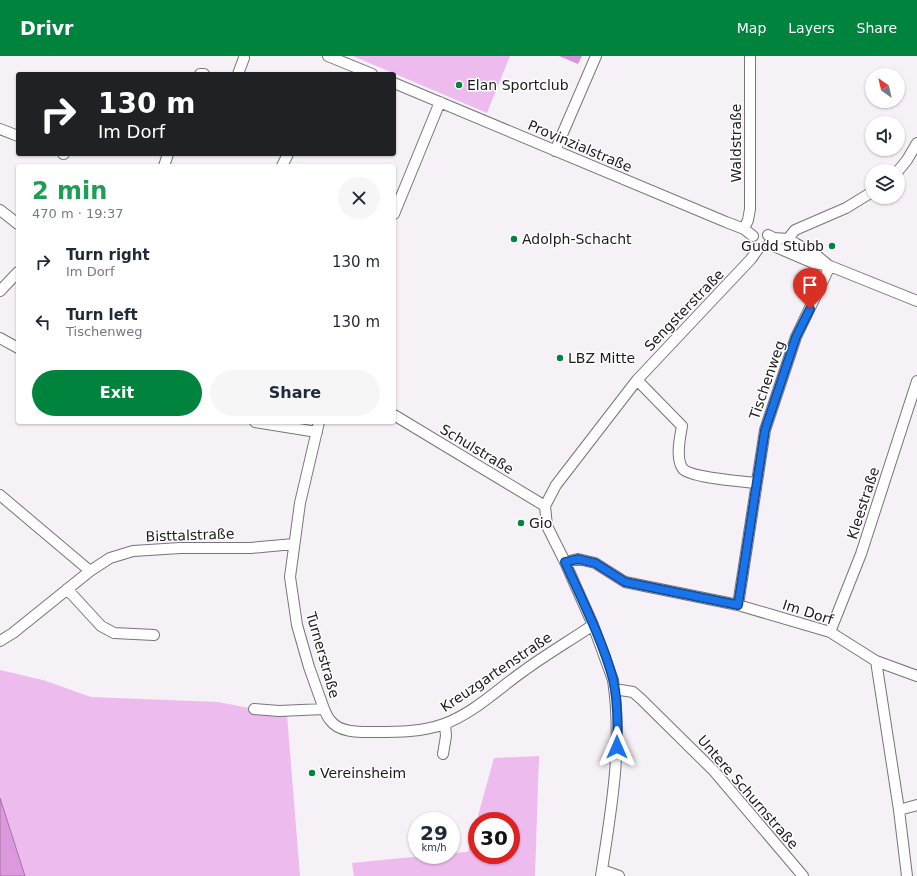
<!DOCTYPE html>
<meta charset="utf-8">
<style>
:root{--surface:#fff;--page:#f6f6f7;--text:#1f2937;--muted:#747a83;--accent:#00833d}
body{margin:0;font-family:"DejaVu Sans",sans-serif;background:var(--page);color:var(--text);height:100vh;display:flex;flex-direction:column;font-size:15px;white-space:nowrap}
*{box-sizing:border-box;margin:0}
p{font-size:13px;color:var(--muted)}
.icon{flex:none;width:22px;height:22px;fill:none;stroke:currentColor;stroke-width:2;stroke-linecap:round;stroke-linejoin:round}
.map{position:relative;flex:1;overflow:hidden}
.side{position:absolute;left:16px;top:108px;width:380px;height:260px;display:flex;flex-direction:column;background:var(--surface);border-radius:4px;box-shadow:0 1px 3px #0004}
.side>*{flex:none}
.hud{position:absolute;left:16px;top:16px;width:380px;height:84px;border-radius:4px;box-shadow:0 1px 3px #0004;background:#202124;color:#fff;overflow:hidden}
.needle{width:26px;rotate:326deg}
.fabs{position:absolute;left:865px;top:12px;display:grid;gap:8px}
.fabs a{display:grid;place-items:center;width:40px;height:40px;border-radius:50%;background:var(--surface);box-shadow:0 1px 3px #0004;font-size:20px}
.speed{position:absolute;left:408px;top:756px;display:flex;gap:8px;font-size:20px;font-weight:700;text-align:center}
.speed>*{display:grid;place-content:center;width:52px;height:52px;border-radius:50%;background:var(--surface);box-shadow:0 1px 3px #0004;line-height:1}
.speed small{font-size:10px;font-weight:400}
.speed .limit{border:6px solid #d22;background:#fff;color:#111}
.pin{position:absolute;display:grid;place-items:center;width:34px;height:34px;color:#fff;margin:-41px -17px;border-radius:50% 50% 50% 0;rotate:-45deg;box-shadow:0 0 4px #0007}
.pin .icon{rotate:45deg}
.me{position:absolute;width:44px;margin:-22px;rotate:0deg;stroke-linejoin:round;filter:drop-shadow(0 0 3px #0008)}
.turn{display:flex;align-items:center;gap:14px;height:84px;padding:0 16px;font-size:18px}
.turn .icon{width:52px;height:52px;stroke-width:2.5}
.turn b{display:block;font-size:28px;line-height:34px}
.round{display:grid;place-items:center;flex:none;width:42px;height:42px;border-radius:21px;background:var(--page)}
.headline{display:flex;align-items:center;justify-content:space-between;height:68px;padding:0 16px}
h1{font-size:24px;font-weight:700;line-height:30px;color:#1e9e55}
.primary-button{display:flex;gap:8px;margin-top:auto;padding:8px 16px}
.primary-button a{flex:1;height:46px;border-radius:24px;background:var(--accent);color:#fff;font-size:16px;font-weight:700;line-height:46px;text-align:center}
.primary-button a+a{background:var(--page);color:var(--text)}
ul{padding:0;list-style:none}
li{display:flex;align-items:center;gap:12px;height:60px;padding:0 16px}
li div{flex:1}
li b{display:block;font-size:15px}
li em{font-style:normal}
header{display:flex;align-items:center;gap:24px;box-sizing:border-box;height:56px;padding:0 20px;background:var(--accent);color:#fff}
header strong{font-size:19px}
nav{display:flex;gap:22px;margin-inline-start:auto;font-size:14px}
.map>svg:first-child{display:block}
.green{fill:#ebe;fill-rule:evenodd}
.forest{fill:#d894d8}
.water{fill:#dd99de;stroke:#a373a4}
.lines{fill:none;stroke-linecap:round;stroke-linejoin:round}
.minor-casing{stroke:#797479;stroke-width:12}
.minor{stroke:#fff;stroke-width:10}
.route-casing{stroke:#114b97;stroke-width:10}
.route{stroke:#1a73e8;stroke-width:7}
.poi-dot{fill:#00833d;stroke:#fff;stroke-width:1.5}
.labels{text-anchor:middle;stroke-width:3;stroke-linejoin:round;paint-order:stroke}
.poi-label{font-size:14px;fill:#1c1a1c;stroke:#fff;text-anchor:start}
.street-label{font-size:14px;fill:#1c1a1c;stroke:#fff}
</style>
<header>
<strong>Drivr</strong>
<nav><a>Map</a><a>Layers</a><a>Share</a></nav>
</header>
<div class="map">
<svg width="917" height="820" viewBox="0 0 917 820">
<rect width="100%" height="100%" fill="#f6f1f6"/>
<path class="green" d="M 353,0 L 510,0 L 487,57 Z
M 0,614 L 43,624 L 91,641 L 218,646 L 287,659 L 300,820 L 0,820 Z
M 539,700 L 535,820 L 354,820 L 352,807 L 433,799 L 451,799 L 451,797 L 468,796 L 494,702 ZM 477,765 L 511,765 L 511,799 L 477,799 Z"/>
<path class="forest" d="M 559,0 L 582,0 L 578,8 Z"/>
<path class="water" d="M 0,742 L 25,820 L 0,820 Z"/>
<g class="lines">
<g class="minor-casing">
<path id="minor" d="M 328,0 L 372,18
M 200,18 L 204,18
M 238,18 L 244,2
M 394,27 L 726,166 L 744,173 L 753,180
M 0,73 L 18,80
M 555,95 L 596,0
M 63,98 L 64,98
M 164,110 L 168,98
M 282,110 L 288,98
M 898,115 L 907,104 L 917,87
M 0,154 L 18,168
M 394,158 L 440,46
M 744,173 L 748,164 L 750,153 L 750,0
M 768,179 L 774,182 L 788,183 L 816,199 L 827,208
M 788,183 L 795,174 L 846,152 L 872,136
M 769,188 L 813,207 L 830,210 L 917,245
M 0,235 L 18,216
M 0,282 L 18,292
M 637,324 L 682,370 C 680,381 675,403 683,413 C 692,422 741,425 756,427
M 394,359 L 545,450
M 255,366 L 317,376
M 0,439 L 90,515 L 110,502 L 133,495 L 180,492 L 250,492 L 294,488
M 545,450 L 547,470 L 565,506 L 593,569 L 613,624 C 623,690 611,755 601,820
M 545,450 L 556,429 L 637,324 L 751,203 L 758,193
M 565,506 L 578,503 L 595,507 L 625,526 L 738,549 L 830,576 L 876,605 L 899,754 L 907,820
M 67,533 L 101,570 L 114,577 L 154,579
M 738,549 L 765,374 L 796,281 L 830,210
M 830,576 L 861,498 L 917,325
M 0,585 L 13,577 L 90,515
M 876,605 L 917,620
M 614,633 L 633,636 L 641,643 L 714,715 L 803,820
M 254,653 L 279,655 L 324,653 L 309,611 L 297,569 L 290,521 L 300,447 L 319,366
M 324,653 C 326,657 327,661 330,664 C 339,677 360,676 375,676 C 398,676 422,676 444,668 C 474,657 499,632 525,614 C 547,598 571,584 593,569
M 443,698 L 446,680 L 445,668
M 899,754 L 917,749
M 602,814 L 619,820"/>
</g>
<use href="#minor" class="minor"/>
</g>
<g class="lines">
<g class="route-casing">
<path id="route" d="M 617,691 C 618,669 618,645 613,623 C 602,583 582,544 565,506 L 578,503 L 595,507 L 625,526 L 738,549 L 765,374 L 796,281 L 810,253"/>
</g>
<use href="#route" class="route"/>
</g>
<g class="poi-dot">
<circle cx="459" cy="29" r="4"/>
<circle cx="514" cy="183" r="4"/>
<circle cx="832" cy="190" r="4"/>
<circle cx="560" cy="302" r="4"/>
<circle cx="521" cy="467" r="4"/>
<circle cx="312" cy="717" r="4"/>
</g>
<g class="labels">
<g class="poi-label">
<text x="467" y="34">Elan Sportclub</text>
<text x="522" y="188">Adolph-Schacht</text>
<text x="824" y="195" text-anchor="end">Gudd Stubb</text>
<text x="568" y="307">LBZ Mitte</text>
<text x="529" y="472">Gio</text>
<text x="320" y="722">Vereinsheim</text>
</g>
<g class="street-label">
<text transform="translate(736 87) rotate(-90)" y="5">Waldstraße</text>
<text transform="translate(580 90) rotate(23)" y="5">Provinzialstraße</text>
<text transform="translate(684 254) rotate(-46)" y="5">Sengsterstraße</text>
<text transform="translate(767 324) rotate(-71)" y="5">Tischenweg</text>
<text transform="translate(477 393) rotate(31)" y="5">Schulstraße</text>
<text transform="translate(863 447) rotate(-72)" y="5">Kleestraße</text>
<text transform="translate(190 479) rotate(-2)" y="5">Bisttalstraße</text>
<text transform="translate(808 556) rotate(18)" y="5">Im Dorf</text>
<text transform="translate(323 599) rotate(74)" y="5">Turnerstraße</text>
<text transform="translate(496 616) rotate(-34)" y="5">Kreuzgartenstraße</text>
<text transform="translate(748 736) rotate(49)" y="5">Untere Schurnstraße</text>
</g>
</g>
</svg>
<div class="fabs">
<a><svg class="needle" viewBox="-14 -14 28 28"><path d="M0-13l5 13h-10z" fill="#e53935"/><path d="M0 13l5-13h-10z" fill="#747a83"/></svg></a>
<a><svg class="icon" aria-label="sound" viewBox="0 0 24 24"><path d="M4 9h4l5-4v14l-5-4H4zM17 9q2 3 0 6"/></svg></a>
<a><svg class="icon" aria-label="layers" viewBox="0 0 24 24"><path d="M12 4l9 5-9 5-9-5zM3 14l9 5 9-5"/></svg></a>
</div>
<div class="speed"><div>29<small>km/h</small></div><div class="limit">30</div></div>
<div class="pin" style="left:810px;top:253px;background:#d93025"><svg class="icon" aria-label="arrive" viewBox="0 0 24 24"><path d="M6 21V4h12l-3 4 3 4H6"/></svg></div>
<svg class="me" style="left:617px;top:691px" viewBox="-20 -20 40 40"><path d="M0-17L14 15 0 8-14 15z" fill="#1a73e8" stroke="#fff" stroke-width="4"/></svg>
<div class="hud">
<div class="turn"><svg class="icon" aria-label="right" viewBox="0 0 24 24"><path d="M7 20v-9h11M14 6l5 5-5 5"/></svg><div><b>130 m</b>Im Dorf</div></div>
</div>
<section class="side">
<div class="headline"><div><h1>2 min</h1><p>470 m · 19:37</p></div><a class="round"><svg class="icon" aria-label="close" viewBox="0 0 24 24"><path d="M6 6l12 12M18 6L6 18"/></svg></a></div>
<ul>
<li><svg class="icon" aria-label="right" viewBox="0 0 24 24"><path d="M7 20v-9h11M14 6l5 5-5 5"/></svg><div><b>Turn right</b><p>Im Dorf</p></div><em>130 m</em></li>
<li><svg class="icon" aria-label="left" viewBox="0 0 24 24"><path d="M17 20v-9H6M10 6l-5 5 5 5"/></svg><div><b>Turn left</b><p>Tischenweg</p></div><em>130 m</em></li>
</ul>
<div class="primary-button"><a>Exit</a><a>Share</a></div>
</section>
</div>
